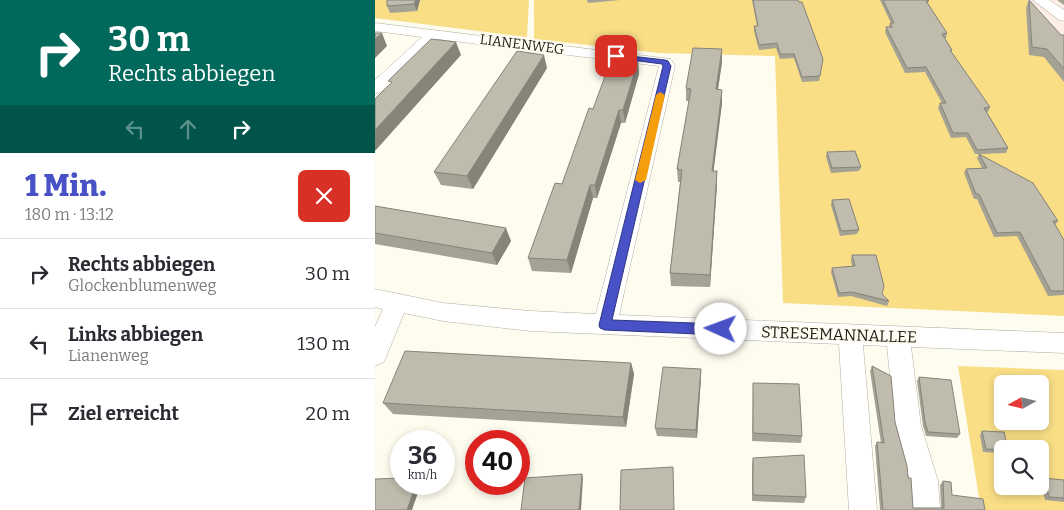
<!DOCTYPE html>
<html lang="de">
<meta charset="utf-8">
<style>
:root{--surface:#fff;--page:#f2f2f3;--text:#2b2b33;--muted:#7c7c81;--line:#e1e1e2;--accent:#4851c6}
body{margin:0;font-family:Bitter,serif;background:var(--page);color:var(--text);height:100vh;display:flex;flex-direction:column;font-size:19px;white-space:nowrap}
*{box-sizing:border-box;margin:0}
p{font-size:16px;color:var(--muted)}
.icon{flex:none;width:28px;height:28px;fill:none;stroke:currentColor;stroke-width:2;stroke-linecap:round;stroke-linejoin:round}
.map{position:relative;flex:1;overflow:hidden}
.details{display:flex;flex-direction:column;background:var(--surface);width:375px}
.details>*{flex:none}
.top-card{background:#00695c;color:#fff;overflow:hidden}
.needle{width:32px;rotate:262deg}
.tools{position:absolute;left:619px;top:375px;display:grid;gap:10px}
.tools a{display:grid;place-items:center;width:55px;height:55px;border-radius:8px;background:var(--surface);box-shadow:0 2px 8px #0003;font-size:25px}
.speed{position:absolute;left:15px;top:430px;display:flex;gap:10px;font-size:25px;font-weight:700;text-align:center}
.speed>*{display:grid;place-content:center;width:65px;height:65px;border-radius:50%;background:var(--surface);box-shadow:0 2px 8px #0003;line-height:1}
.speed small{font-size:12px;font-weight:400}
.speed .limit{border:8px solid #d22;background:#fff;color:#111}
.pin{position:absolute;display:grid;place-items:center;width:42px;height:42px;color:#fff;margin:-21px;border-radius:10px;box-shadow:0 2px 8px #0006}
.me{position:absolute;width:55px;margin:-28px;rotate:272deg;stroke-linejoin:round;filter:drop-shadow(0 0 4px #0008)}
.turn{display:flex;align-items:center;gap:18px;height:105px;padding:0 25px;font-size:22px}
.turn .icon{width:65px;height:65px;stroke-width:2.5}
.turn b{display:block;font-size:35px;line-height:42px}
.lanes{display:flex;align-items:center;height:48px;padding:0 25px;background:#0003;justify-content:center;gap:25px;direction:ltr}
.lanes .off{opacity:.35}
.round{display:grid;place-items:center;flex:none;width:52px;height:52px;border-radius:8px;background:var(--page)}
.summary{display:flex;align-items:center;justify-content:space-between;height:85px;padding:0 25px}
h1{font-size:30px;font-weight:800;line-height:38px;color:var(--accent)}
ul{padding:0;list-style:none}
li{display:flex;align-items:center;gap:15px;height:70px;padding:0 25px;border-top:1px solid var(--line)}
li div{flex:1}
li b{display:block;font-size:19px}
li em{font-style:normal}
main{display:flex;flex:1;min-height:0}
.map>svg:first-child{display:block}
.industrial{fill:#fceee7}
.green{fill:#f9de86;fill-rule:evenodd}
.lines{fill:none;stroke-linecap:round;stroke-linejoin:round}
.minor-casing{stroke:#b2aea0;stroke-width:1}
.minor{fill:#fff;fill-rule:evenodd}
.wall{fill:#a4a195}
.shaded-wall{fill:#868379}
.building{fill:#bfbbad;stroke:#868379}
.route{fill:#4851c6;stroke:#2f3581}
.slow{fill:#f59e0b}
.labels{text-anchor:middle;stroke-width:4;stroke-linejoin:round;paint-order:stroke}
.far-street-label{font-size:14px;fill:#1d1c17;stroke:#fefbef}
.street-label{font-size:16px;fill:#1d1c17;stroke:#fefbef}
</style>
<main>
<section class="details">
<div class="top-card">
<div class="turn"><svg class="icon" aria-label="right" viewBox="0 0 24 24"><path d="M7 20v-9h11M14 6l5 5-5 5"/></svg><div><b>30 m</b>Rechts abbiegen</div></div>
<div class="lanes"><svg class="icon off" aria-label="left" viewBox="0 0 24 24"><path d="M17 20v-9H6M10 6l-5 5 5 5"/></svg><svg class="icon off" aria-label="ahead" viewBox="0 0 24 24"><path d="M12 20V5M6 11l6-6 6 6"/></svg><svg class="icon" aria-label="right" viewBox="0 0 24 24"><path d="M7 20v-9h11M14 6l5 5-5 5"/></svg></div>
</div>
<div class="summary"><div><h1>1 Min.</h1><p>180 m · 13:12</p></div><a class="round" style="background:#d93025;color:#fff"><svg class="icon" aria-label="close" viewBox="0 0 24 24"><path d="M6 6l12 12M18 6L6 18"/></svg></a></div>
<ul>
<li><svg class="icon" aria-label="right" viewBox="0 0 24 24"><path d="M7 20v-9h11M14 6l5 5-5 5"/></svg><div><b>Rechts abbiegen</b><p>Glockenblumenweg</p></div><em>30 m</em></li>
<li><svg class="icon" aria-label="left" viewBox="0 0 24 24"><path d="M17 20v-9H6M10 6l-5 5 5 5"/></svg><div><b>Links abbiegen</b><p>Lianenweg</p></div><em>130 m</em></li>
<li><svg class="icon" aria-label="arrive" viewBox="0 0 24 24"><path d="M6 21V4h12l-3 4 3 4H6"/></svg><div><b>Ziel erreicht</b></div><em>20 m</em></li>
</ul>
</section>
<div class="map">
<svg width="689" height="510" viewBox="0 0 689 510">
<rect width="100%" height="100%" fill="#fefbef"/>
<path class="industrial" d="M 652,0 L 689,0 L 689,55 L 679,40 Z"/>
<path class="green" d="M 0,0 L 154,0 L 152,37 L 0,18 Z
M 159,0 L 652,0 L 689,55 L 689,316 L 408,303 L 400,56 L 284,53 L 159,39 Z
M 583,366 L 689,370 L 689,510 L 606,510 ZM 628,384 L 665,384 L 665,421 L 628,421 ZM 628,449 L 665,449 L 665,486 L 628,486 Z"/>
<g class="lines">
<g class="minor-casing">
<path id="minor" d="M 658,0 L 674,0 L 689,10 L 689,21 L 684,20 Z
M 0,23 L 296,59 L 300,66 L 244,315 L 689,333 L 689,353 L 536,347 L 546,426 L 563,481 L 565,510 L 537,510 L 535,481 L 520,426 L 512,346 L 488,345 L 502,510 L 474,510 L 464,344 L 155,331 L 68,321 L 29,313 L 9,362 L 0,366 L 0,327 L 8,309 L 0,307 L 0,289 L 68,303 L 155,311 L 221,314 L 284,66 L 62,39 L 6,92 L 0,94 L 0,80 L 47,37 L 0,31 Z"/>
</g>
<use href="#minor" class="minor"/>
</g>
<path class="wall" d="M 45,0 L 42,11 L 15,13 L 12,6 Z
M 212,0 L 245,0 L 213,3 Z
M 377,0 L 423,0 L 448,59 L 444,81 L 427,82 L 419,58 L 405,59 L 401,48 L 384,50 L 379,31 L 379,26 L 382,26 Z
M 505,0 L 553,0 L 553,4 L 572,33 L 571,38 L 570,38 L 577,50 L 576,52 L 615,107 L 613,112 L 612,112 L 633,148 L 631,153 L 605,154 L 683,221 L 680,225 L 689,240 L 689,295 L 673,296 L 642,236 L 619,237 L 602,199 L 599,199 L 589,173 L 591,169 L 607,168 L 602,158 L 604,154 L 600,154 L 591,137 L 576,138 L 563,108 L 565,103 L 567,103 L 550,72 L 530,73 L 510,32 L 511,27 L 514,27 L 515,23 L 516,23 Z
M 654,0 L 686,35 L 689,35 L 689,82 L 669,57 L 654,55 L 651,8 Z
M 682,0 L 689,0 L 689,5 Z
M 263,61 L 264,74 L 250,123 L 246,123 L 222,198 L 218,198 L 196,273 L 157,271 L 153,258 L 187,184 L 218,109 Z
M 347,62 L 343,89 L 347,103 L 338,171 L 342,171 L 342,184 L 335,287 L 296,286 L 295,273 L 305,182 L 303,182 L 302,169 L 314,101 L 311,101 L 311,88 Z
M 172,68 L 98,189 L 66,185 L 59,172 Z
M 452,152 L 486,167 L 484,171 L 456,173 L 451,157 Z
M 457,200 L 484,230 L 482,234 L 465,236 L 456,205 Z
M 0,206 L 136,241 L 122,265 L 0,244 Z
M 477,255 L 507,294 L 514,301 L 512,306 L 476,296 L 463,297 L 456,272 L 457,268 L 477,266 L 476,260 Z
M 256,363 L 259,374 L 251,427 L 18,414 L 8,403 Z
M 497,366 L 520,422 L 533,478 L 538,508 L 566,508 L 565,485 L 568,481 L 577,495 L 610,510 L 505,510 L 500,446 L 502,442 L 506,443 L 495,371 Z
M 326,369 L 326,377 L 322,438 L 282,436 L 280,428 Z
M 544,377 L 585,434 L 582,438 L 551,436 L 548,426 L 542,381 Z
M 378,383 L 427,436 L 426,443 L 377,441 Z
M 607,431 L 628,449 L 628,453 L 608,452 L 605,435 Z
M 378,458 L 431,497 L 429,503 L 377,501 L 377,465 Z
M 669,478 L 689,482 L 689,502 L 670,500 L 665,481 Z"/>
<path class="shaded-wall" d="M 41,0 L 45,0 L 42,11 L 39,4 Z
M 7,33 L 12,46 L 0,58 L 0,39 Z
M 81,42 L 86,55 L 0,151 L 0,130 Z
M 347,49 L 347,62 L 341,102 L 341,89 Z
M 169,55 L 172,68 L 98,189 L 92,176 Z
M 263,61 L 264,74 L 250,123 L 248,110 Z
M 347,90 L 347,103 L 337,184 L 337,171 Z
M 244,110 L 246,123 L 222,198 L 220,185 Z
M 342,171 L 342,184 L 335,287 L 335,275 Z
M 215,185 L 218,198 L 196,273 L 192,260 Z
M 131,228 L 136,241 L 122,265 L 117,253 Z
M 256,363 L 259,374 L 251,427 L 248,417 Z
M 326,369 L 326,377 L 322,438 L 321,430 Z
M 207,474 L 208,478 L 206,510 L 204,510 Z
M 41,484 L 46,484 L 37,510 L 32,510 Z"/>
<path class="building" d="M 12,0 L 41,0 L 39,4 L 12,6 Z
M 378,0 L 423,0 L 424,2 L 427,2 L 448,59 L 445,76 L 427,77 L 419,54 L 405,54 L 402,43 L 384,45 L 379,26 L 383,26 Z
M 508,0 L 553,0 L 554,1 L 551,1 L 572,33 L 567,34 L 577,50 L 575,50 L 615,107 L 609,108 L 633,148 L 602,150 L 593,133 L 578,133 L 565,103 L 571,103 L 551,67 L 532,68 L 511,27 L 517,27 L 515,23 L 519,23 Z
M 654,0 L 686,35 L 689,35 L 689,69 L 672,49 L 657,47 Z
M 0,33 L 7,33 L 0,39 Z
M 56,39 L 81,42 L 0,130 L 0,99 L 17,82 L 13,81 Z
M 318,48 L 347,49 L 341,89 L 347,90 L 337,171 L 342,171 L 335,275 L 295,273 L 307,170 L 302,169 L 316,89 L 311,88 Z
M 142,51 L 169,55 L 92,176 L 59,172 Z
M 236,60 L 263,61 L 248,110 L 244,110 L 220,185 L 215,185 L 192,260 L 153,258 L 180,183 L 187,184 L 214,108 L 218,109 Z
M 480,151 L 486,167 L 457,168 L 452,152 Z
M 604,154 L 658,183 L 683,221 L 678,221 L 689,240 L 689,291 L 676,291 L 645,232 L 622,233 L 604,194 L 601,194 L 591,169 L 612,168 Z
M 474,199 L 484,230 L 466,231 L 457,200 Z
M 0,206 L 131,228 L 117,253 L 0,233 Z
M 477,255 L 501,255 L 509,286 L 507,294 L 514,301 L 477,292 L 464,293 L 457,268 L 480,266 Z
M 30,351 L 256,363 L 248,417 L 8,403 Z
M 497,366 L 516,376 L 520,422 L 532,466 L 533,478 L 536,478 L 538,508 L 569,508 L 568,481 L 576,482 L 577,495 L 608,499 L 610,510 L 508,510 L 502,442 L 509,443 Z
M 288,367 L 326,369 L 321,430 L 280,428 Z
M 544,377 L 576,380 L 585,434 L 553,432 L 550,422 Z
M 378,383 L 424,384 L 427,436 L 378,433 Z
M 607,431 L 629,432 L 633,449 L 628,449 L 628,450 L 611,449 Z
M 429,455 L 431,497 L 378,495 L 378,458 Z
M 298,467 L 299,510 L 245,510 L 246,470 Z
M 207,474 L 204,510 L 146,510 L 150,478 Z
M 26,478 L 26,484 L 41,484 L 32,510 L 0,510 L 0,479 Z
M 669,478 L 689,480 L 689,498 L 674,497 Z"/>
<path class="route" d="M 238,54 L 290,60 L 293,61 L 296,66 L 237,320 L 346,324 L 351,326 L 353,329 L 351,333 L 346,335 L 230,330 L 225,328 L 224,325 L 288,66 L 287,64 L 241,58 L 238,58 Z"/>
<path class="slow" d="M 285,92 L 290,95 L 271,180 L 265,183 L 260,180 L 281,95 Z"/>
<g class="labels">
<g class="far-street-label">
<text transform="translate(147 44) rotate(7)" y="5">LIANENWEG</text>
</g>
<g class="street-label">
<text transform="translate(464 334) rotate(2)" y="6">STRESEMANNALLEE</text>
</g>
</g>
</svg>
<div class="tools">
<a><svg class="needle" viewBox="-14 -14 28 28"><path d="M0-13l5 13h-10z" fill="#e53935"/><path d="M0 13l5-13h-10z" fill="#7c7c81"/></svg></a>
<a><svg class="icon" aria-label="search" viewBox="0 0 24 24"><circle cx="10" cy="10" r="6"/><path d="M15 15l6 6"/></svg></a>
</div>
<div class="speed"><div>36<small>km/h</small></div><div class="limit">40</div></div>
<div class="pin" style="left:241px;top:56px;background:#d93025"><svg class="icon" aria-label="arrive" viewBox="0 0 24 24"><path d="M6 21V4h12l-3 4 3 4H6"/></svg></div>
<svg class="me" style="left:346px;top:329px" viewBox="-20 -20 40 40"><circle r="19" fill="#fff"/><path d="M0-13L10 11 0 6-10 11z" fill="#4851c6"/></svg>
</div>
</main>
